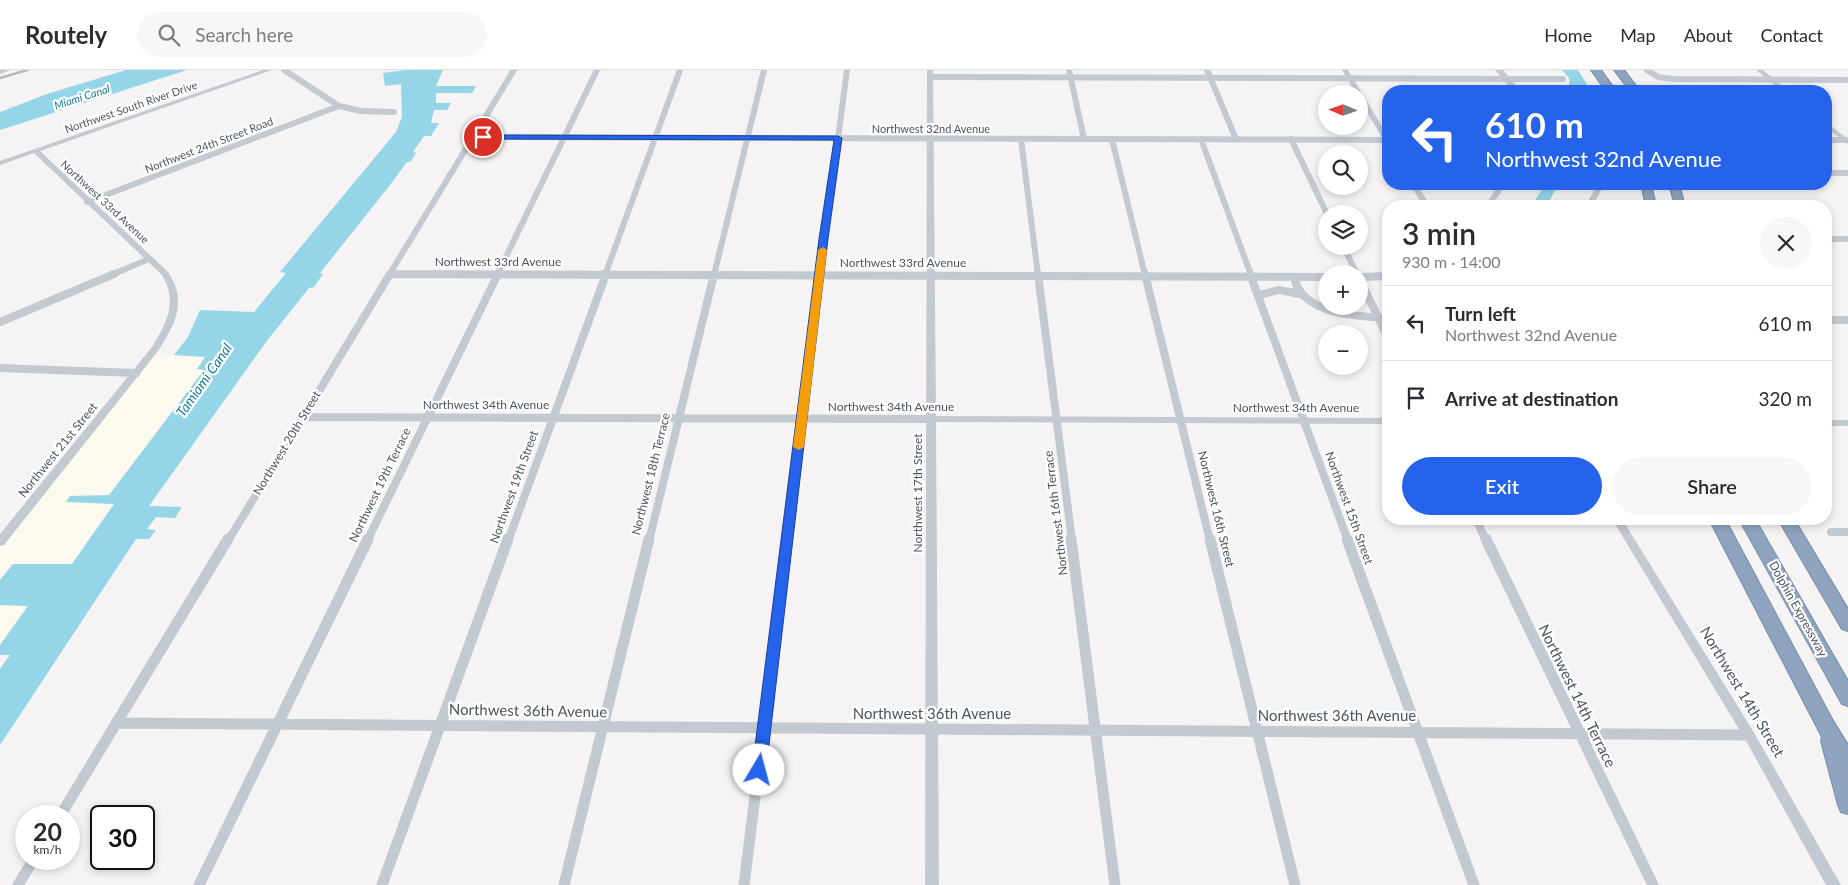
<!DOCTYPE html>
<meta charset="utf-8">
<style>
:root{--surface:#fff;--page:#f7f7f7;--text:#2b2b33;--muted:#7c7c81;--line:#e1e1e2;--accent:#2563eb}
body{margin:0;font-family:Lato,sans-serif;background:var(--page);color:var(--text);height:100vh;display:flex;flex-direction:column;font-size:19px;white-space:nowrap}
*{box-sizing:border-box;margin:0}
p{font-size:16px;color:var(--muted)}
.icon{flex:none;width:28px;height:28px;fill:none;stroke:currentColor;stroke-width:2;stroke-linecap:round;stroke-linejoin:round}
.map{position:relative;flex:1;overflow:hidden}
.panel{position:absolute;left:1382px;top:130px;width:450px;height:325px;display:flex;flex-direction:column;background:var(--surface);border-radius:20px;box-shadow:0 2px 8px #0003}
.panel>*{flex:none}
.top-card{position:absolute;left:1382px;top:15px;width:450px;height:105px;border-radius:20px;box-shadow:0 2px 8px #0003;background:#2563eb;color:#fff;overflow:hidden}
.needle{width:32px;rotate:272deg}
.buttons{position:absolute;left:1318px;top:15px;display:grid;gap:10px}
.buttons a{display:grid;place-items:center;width:50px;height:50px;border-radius:50%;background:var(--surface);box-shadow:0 2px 8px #0003;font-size:25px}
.speed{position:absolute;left:15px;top:735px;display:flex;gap:10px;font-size:25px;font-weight:700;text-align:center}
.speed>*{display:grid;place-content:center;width:65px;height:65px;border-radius:50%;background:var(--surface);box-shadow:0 2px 8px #0003;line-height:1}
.speed small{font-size:12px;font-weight:400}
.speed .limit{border:2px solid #111;border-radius:8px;background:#fff;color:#111}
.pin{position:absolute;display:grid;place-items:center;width:42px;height:42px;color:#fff;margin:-21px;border:2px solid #fff;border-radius:50%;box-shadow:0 1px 5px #0007}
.me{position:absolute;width:55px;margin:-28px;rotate:8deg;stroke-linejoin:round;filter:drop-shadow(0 0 4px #0008)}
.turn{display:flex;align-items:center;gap:18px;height:105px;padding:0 20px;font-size:22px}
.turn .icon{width:65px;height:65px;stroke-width:2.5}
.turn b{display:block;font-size:35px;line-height:42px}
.round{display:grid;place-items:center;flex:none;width:52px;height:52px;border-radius:26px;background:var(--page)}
.summary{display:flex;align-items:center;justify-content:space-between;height:85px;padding:0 20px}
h1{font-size:30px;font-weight:600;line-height:38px}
.button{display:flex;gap:10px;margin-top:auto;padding:10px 20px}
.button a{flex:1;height:58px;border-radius:30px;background:var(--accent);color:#fff;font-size:20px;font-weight:600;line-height:58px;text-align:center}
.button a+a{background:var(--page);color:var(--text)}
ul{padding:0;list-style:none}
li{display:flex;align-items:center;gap:15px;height:75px;padding:0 20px;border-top:1px solid var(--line)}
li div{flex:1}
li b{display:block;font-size:19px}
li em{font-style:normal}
header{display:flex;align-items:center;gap:30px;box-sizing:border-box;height:70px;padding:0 25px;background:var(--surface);border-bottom:1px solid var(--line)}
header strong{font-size:24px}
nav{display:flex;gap:28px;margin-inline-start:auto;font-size:18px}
.search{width:350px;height:45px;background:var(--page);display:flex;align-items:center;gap:12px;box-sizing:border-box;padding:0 18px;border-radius:28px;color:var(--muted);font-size:19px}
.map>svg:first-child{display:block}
.commercial{fill:#fcf9ef}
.water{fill:#95d5e8}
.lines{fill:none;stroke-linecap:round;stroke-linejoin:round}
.motorway-casing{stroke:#798faa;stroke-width:2}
.minor-far2{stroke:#c2c9d0;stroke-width:6}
.minor-far1{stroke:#c2c9d0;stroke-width:8}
.minor{stroke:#c2c9d0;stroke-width:11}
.tertiary{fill:#c2c9d0;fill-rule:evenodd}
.secondary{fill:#c2cbd5;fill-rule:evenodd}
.motorway{fill:#8ea4be;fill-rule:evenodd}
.rail{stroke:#b5b8bc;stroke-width:2.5}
.route{fill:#2563eb;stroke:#184099}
.slow{fill:#f59e0b}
.labels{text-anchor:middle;stroke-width:4.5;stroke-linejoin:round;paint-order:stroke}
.far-water-label{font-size:11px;font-style:italic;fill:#157b9a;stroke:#fff}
.far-street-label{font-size:11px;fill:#4b555f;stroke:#fff}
.street-label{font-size:12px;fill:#4b555f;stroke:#fff}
.water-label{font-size:14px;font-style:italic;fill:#157b9a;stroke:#fff}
.near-street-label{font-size:15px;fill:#4b555f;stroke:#fff}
</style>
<header>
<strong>Routely</strong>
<div class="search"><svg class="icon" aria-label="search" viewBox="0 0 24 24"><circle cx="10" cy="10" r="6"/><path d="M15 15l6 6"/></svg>Search here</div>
<nav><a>Home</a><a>Map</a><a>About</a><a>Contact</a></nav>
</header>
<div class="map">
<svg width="1848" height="815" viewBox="0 0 1848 815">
<rect width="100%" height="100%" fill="#f5f3f3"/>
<path class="commercial" d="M 146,285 L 206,287 L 198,299 L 204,299 L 109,425 L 70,426 L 66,431 L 114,433 L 72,494 L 13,494 L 0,510 L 0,467 Z
M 0,535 L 28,536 L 0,575 Z"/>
<path class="water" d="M 126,0 L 187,0 L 0,60 L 0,42 L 47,24 Z
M 405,0 L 443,0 L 436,16 L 476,16 L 472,23 L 436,23 L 436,33 L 451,33 L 447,40 L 434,40 L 431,53 L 439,53 L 431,66 L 424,66 L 413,82 L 416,83 L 411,91 L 406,93 L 390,115 L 320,203 L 323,204 L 314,217 L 309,218 L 266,272 L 149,436 L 182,437 L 175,448 L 156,447 L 147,459 L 156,460 L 149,469 L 136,469 L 0,675 L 0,599 L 10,585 L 0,585 L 0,575 L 28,536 L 0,535 L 0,510 L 13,494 L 72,494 L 114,434 L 66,432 L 70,426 L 109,425 L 204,300 L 197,299 L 205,287 L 174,285 L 188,267 L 200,240 L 254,242 L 286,203 L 280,202 L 396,62 L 402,47 L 401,14 L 385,16 L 383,3 Z
M 1562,0 L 1578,0 L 1591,21 L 1570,21 L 1569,8 Z
M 1546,114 L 1558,114 L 1547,136 L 1531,136 Z"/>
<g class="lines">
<g class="motorway-casing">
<path id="motorway" d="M 1591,0 L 1601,0 L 1616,21 L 1606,21 Z
M 1614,0 L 1624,0 L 1640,21 L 1630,21 Z
M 1641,114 L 1651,114 L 1656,136 L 1646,136 Z
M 1669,114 L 1679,114 L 1685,136 L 1675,136 Z
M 1709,449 L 1725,449 L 1832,649 L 1848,675 L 1848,744 L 1841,742 L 1838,735 L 1821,671 L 1822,667 Z
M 1739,449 L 1755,449 L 1848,611 L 1848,636 L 1842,634 Z
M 1778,449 L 1794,449 L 1848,539 L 1848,561 L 1842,559 Z"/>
</g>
<path class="minor-far2" d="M 284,0 L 339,36 L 361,41 L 394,42
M 1069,0 L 1084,69
M 1207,0 L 1236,69
M 1499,0 L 1517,21
M 1647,0 L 1658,7 L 1673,9 L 1848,10
M 930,7 L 1563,9
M 473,67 L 1389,70
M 1021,69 L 1038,205
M 1112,69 L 1145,205
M 1201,69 L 1251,205
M 1291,69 L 1327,144
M 1826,70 L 1848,70
M 1826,103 L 1848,103
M 87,132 L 339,36
M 1488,136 L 1503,114
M 1589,136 L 1601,114
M 1826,169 L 1848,169
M 1343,176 L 1357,204
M 390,204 L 692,205
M 111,205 L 149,189
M 389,205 L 514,0
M 497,205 L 597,0
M 605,205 L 680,0
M 714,205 L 764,0
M 820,205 L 847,0"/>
<path class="minor-far1" d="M 390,204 L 1326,207
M 1038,204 L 1072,471
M 1145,204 L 1210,471
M 1250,204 L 1348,471
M 1294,207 C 1301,244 1358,247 1389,248
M 1359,207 L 1389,206
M 1359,208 L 1389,270
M 1259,225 L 1279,220 L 1300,224
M 1826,250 L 1848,250
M 0,252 L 114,204
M 0,298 L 136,303
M 303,347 L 931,349
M 1476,449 L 1486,471
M 1831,462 L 1848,462
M 228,471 L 390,204
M 367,471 L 498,204
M 508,471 L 606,204
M 649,471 L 714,204
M 787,471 L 820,204"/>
<path class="minor" d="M 1071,469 L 1115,815
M 1210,469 L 1295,815
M 1347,469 L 1474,815
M 1486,469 L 1653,815
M 116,653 L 1749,665
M 60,746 L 228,469
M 18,815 L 34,789
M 199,815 L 368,469
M 382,815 L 508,469
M 564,815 L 649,469
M 744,815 L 787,469"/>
<path class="tertiary" d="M 263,0 L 272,0 L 40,81 L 168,202 C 188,232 175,254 158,281 L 4,475 L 0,476 L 0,464 L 152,277 C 167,253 178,232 162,205 L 34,83 L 0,95 L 0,91 Z
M 927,0 L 933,0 L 936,346 L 1389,348 L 1389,354 L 936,352 L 939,815 L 925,815 Z
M 1342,0 L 1348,0 L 1389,68 L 1389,76 L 1386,74 L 1359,29 L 1359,24 L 1356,24 Z
M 1756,0 L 1763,0 L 1789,21 L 1782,21 Z
M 1826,52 L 1848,69 L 1848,74 L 1826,58 Z
M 1410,114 L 1416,114 L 1431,136 L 1423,136 Z
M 1826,350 L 1848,350 L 1848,356 L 1826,356 Z
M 1612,449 L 1622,449 L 1753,661 L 1841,815 L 1826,815 L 1745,669 Z"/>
<path class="secondary" d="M 0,0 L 11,0 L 0,4 Z"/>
<use href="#motorway" class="motorway"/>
<path class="rail" d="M 0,8 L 27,0"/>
</g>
<path class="route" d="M 480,65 L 838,66 L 842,68 L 828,169 L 766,700 L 764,704 L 759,706 L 754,704 L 752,700 L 819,169 L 834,70 L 483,69 L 480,69 Z"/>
<path class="slow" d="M 823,177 L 827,180 L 804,377 L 799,380 L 793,377 L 818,180 Z"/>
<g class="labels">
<g class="far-water-label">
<text transform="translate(82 27) rotate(-18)" y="4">Miami Canal</text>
</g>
<g class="far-street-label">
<text transform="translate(131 37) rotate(-19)" y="4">Northwest South River Drive</text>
<text x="931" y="63">Northwest 32nd Avenue</text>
<text transform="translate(209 75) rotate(-21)" y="4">Northwest 24th Street Road</text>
<text transform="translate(105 132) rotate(43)" y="4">Northwest 33rd Avenue</text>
</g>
<g class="street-label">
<text x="498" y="196">Northwest 33rd Avenue</text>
<text x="903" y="197">Northwest 33rd Avenue</text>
<text x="486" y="339">Northwest 34th Avenue</text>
<text x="891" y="341">Northwest 34th Avenue</text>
<text x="1296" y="342">Northwest 34th Avenue</text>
<text transform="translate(287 373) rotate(-59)" y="4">Northwest 20th Street</text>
<text transform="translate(58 380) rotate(-51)" y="4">Northwest 21st Street</text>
<text transform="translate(651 404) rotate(-76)" y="4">Northwest 18th Terrace</text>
<text transform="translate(380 415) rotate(-64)" y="4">Northwest 19th Terrace</text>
<text transform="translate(514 417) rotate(-70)" y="4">Northwest 19th Street</text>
<text transform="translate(918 423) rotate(-90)" y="4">Northwest 17th Street</text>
<text transform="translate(1349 438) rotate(70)" y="4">Northwest 15th Street</text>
<text transform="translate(1216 439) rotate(76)" y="4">Northwest 16th Street</text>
<text transform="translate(1056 443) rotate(-97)" y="4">Northwest 16th Terrace</text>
<text transform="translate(1798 539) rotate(61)" y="4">Dolphin Expressway</text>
</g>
<g class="water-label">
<text transform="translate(204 310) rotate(-55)" y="5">Tamiami Canal</text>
</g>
<g class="near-street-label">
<text transform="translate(1742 622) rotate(59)" y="5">Northwest 14th Street</text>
<text transform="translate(1577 626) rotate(64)" y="5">Northwest 14th Terrace</text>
<text transform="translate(528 641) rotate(1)" y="5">Northwest 36th Avenue</text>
<text x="932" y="649">Northwest 36th Avenue</text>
<text x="1337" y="651">Northwest 36th Avenue</text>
</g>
</g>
</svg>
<div class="buttons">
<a><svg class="needle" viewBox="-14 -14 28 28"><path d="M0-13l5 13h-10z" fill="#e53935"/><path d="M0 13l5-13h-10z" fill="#7c7c81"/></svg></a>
<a><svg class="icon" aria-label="search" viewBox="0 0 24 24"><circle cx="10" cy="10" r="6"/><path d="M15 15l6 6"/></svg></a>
<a><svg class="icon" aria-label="layers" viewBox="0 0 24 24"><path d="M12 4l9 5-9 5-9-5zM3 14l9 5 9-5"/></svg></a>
<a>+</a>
<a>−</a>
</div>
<div class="speed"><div>20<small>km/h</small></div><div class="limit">30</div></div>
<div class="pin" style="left:483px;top:67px;background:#d93025"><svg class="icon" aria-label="arrive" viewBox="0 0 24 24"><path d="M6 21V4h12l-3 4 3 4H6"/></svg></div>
<svg class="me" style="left:759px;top:700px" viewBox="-20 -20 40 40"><circle r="19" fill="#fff"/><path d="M0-13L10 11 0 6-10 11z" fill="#2563eb"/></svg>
<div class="top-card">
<div class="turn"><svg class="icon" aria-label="left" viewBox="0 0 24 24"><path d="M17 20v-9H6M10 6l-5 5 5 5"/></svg><div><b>610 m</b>Northwest 32nd Avenue</div></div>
</div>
<section class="panel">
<div class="summary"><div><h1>3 min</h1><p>930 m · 14:00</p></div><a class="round"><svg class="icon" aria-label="close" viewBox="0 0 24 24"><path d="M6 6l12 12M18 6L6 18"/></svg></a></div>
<ul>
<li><svg class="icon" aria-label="left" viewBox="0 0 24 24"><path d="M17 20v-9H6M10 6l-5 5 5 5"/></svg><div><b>Turn left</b><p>Northwest 32nd Avenue</p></div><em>610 m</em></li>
<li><svg class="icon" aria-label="arrive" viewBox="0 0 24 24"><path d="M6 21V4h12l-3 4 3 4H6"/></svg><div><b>Arrive at destination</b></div><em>320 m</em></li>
</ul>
<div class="button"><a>Exit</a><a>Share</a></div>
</section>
</div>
